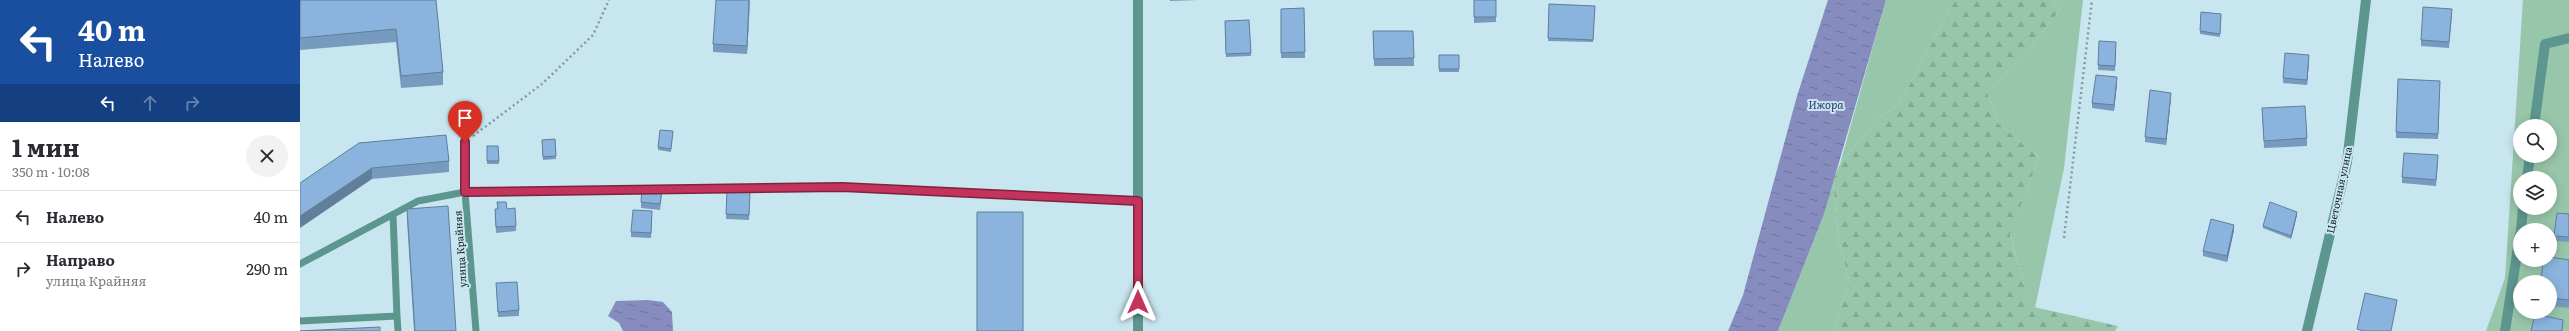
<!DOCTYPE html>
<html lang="ru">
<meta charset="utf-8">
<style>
:root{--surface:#fff;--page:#f2f2f3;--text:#2b2b33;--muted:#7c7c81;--line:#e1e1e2}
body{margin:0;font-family:Literata,serif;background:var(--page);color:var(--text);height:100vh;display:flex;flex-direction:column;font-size:15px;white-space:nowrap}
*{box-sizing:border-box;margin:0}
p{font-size:13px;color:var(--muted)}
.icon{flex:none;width:22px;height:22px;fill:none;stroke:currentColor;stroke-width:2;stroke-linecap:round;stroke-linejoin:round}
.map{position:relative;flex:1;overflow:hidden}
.sheet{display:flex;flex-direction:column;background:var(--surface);width:300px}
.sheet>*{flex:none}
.hud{background:#1a4fa0;color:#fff;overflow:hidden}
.fabs{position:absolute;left:2213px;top:119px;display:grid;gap:8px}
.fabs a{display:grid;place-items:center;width:44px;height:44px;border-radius:50%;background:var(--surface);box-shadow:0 2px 10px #0003;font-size:20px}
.pin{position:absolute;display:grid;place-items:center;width:34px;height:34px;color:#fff;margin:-41px -17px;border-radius:50% 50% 50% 0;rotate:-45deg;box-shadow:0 0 4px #0007}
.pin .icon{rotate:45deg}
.me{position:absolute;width:44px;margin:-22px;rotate:0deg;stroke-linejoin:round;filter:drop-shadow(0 0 3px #0008)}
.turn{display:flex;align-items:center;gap:14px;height:84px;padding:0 12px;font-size:18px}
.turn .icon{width:52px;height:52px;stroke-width:2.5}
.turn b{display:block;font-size:28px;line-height:34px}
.lanes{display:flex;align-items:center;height:38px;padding:0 12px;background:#0003;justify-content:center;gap:20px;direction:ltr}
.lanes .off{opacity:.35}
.round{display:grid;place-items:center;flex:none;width:42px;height:42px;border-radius:21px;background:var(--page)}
.head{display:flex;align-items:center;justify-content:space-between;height:68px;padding:0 12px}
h1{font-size:24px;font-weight:700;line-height:30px}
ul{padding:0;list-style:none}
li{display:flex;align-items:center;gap:12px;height:52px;padding:0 12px;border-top:1px solid var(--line)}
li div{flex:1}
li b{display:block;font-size:15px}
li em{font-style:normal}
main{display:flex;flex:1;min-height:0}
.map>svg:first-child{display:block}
.green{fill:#98c6aa;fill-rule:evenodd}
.forest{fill:url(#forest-firs)}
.water{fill:url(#water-ripples)}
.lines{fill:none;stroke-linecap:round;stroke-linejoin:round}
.path{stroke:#839aa1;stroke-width:2.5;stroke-dasharray:2 3;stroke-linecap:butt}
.service{stroke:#5d958f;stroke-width:7}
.minor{stroke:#5d958f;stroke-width:10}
.wall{fill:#779bbe}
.shaded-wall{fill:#617e9b}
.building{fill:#8ab4dd;stroke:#617e9b}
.route-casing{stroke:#7f223c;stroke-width:10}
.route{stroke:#c3345c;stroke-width:7}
.labels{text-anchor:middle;stroke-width:4;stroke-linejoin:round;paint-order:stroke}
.street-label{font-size:10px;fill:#141f23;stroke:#c8e6f0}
.water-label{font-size:11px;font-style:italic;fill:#333572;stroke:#c8e6f0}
</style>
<main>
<section class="sheet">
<div class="hud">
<div class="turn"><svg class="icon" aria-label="left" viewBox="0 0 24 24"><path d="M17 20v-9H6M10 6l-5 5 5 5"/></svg><div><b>40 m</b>Налево</div></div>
<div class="lanes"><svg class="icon" aria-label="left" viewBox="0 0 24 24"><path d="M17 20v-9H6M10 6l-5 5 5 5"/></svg><svg class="icon off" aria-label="ahead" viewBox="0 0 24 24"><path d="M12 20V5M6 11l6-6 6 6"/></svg><svg class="icon off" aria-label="right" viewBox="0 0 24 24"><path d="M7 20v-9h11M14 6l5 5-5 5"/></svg></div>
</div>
<div class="head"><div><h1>1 мин</h1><p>350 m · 10:08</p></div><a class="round"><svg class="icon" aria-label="close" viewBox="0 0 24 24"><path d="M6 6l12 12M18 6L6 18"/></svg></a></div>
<ul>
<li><svg class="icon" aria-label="left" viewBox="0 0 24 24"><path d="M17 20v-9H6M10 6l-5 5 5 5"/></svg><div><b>Налево</b></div><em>40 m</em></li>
<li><svg class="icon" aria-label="right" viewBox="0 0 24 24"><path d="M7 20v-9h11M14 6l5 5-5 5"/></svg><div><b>Направо</b><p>улица Крайняя</p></div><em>290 m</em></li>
</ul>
</section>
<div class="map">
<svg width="2269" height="331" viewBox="0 0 2269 331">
<defs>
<pattern id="forest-firs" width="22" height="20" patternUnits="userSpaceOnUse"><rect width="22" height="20" fill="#98c6aa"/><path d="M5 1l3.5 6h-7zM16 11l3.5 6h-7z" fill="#82aa92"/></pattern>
<pattern id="water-ripples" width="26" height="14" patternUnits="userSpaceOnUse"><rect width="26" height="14" fill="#868dbe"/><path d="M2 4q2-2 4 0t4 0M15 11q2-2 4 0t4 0" fill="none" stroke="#6c739a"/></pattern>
</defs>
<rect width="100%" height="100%" fill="#c8e6f0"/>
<path class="green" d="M 1586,0 L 1655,0 L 1599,104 L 1579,118 L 1540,164 Z
M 1752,0 L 1783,0 L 1764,168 L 1735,308 L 1730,307 L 1710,233 L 1739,157 L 1699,124 L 1687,92 L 1732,46 L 1760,10 Z
M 2223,0 L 2269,0 L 2269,331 L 2186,331 L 2205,278 ZM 2220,126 L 2250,126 L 2250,156 L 2220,156 ZM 2220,178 L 2250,178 L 2250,208 L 2220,208 ZM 2220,230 L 2250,230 L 2250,260 L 2220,260 ZM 2220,282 L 2250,282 L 2250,312 L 2220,312 Z
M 1533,181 L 1538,236 L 1549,280 L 1534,331 L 1478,331 L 1524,214 Z"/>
<path class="forest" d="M 1655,0 L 1752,0 L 1760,10 L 1732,46 L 1687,92 L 1699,124 L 1739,157 L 1710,234 L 1730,306 L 1818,326 L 1815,331 L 1534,331 L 1549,280 L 1538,236 L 1533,181 L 1540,164 L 1579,118 L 1599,104 Z"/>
<path class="water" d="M 1528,0 L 1586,0 L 1524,214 L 1478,331 L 1428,331 L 1443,295 L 1497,96 Z
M 348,300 L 363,302 L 372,312 L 373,331 L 323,331 L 319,323 L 308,316 L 316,301 Z"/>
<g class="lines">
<path class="path" d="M 173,136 L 242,84 L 293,35 L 309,0
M 1764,238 L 1792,0"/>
<path class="service" d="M 165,142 L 165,192 L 176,331
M 0,264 L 118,201 L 165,192 L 542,187 L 838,201
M 97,316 L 98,331
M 0,321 L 97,316 L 93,215"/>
<path class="minor" d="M 838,0 L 838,331
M 2234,126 L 2245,44 L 2269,38
M 2227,178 L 2230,156
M 2221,230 L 2223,208
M 2007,331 L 2047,162 L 2066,0
M 2205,331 L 2220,234"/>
</g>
<path class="wall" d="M 0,0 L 136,0 L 143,72 L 143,85 L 101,88 L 96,42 L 0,50 Z
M 450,0 L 447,54 L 413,52 L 413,44 Z
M 870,0 L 898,0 L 870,1 Z
M 1174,0 L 1196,0 L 1196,22 L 1174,23 Z
M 1249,4 L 1295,6 L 1293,42 L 1248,41 Z
M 1004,8 L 1005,58 L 981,58 L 981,9 Z
M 1901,12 L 1921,14 L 1920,37 L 1900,34 Z
M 2152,14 L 2149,48 L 2121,46 L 2121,40 Z
M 949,20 L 951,56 L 926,57 L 925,21 Z
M 1073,31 L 1113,31 L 1114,66 L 1074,66 Z
M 1816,48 L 1815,71 L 1798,70 L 1798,65 Z
M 1139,55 L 1159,55 L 1159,72 L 1139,72 Z
M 2009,61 L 2007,85 L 1983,83 L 1983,78 Z
M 2140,81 L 2138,139 L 2096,138 L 2096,132 Z
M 1817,83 L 1814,111 L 1792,108 L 1792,103 Z
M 1871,98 L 1866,145 L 1845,142 L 1845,137 Z
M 1962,108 L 2007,138 L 2007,146 L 1964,148 Z
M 373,131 L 371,152 L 358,150 L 358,147 Z
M 255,139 L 256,159 L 243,160 L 242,140 Z
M 59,143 L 149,161 L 149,172 L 72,179 Z
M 187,146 L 198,146 L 199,164 L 187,164 Z
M 2138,161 L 2136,186 L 2102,183 L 2102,177 Z
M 427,191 L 450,192 L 449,220 L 426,219 Z
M 362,194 L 360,210 L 341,208 L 341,202 Z
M 197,202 L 207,209 L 216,226 L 216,231 L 196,233 L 195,209 L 197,209 Z
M 107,209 L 156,331 L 114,331 L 107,220 Z
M 2269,214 L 2269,242 L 2254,241 L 2254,236 Z
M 1997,215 L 1991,239 L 1963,228 L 1963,226 Z
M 352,216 L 351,238 L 331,237 L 331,232 Z
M 1934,230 L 1927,262 L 1903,256 L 1903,251 Z
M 2269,260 L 2269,308 L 2250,306 L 2250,282 Z
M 196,283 L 219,310 L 219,316 L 198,317 Z"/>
<path class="shaded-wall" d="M 450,0 L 450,2 L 447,54 L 447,46 Z
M 2009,55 L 2009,61 L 2007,85 L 2007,80 Z
M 1817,77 L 1817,83 L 1814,111 L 1814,105 Z
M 1871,93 L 1871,98 L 1866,145 L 1866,139 Z
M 72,168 L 72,179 L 0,228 L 0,216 Z
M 1997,212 L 1997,215 L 1991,239 L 1991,236 Z
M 1934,225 L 1934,230 L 1927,262 L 1927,256 Z
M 2097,300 L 2097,303 L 2091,331 Z"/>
<path class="building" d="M 0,0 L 136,0 L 143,72 L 101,76 L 96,29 L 0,38 Z
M 416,0 L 449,0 L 447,46 L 413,44 Z
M 1174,0 L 1196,0 L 1196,17 L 1174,17 Z
M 1249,4 L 1295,6 L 1293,40 L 1248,38 Z
M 2123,7 L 2152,9 L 2149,42 L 2121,40 Z
M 1004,8 L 1005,52 L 981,53 L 981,9 Z
M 1901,12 L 1921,14 L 1920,34 L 1900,31 Z
M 949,20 L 951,53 L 926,54 L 925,21 Z
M 1073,31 L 1113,31 L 1114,58 L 1074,59 Z
M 1799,41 L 1816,42 L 1815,66 L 1798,65 Z
M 1985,53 L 2009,55 L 2007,80 L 1983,78 Z
M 1139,55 L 1159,55 L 1159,69 L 1139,69 Z
M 1796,75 L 1817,77 L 1814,105 L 1792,103 Z
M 2098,79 L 2140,81 L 2138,134 L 2096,132 Z
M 1850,90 L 1871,93 L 1866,139 L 1845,137 Z
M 2005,106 L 2007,138 L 1964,141 L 1962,108 Z
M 360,130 L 373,131 L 371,149 L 358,147 Z
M 146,135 L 149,161 L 72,168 L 0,216 L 0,183 L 59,143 Z
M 255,139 L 256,156 L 243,157 L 242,140 Z
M 187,146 L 198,146 L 199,161 L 187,161 Z
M 2104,153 L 2138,155 L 2136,180 L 2102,177 Z
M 342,187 L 362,189 L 360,204 L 341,202 Z
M 427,191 L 450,192 L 449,215 L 426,214 Z
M 197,202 L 206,202 L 207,209 L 215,208 L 216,226 L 196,227 L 195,209 L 198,209 Z
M 1970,202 L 1997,212 L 1991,236 L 1963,226 Z
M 148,206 L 156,331 L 115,331 L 107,209 Z
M 333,210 L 352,211 L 351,233 L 331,232 Z
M 677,212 L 723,212 L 723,331 L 677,331 Z
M 2257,213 L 2269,214 L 2269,237 L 2254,236 Z
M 1911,219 L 1934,225 L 1927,256 L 1903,251 Z
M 2250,257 L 2269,260 L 2269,300 L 2250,298 L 2250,282 L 2241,282 L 2243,260 L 2250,260 Z
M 217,282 L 219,310 L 198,312 L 196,283 Z
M 2065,293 L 2097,300 L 2091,331 L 2064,331 L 2057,329 Z
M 2235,314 L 2263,320 L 2262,331 L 2231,331 Z
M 80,327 L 80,331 L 0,331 Z"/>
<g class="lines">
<g class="route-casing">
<path id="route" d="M 165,142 L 165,192 L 542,187 L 838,201 L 838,302"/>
</g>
<use href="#route" class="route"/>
</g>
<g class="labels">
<g class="street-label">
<text transform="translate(2039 190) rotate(-78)" y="4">Цветочная улица</text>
<text transform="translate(160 249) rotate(-94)" y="4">улица Крайняя</text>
</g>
<g class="water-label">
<text x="1526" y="109">Ижора</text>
</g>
</g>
</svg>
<div class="fabs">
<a><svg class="icon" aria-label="search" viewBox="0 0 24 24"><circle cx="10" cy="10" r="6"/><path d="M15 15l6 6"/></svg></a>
<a><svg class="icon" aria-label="layers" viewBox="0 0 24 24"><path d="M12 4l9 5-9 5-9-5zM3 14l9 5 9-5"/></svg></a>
<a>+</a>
<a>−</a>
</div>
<div class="pin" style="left:165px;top:142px;background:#d93025"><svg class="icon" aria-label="arrive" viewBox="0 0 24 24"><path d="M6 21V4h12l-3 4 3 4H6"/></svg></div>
<svg class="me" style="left:838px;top:302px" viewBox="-20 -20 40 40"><path d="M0-17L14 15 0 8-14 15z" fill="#c3345c" stroke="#fff" stroke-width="4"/></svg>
</div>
</main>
